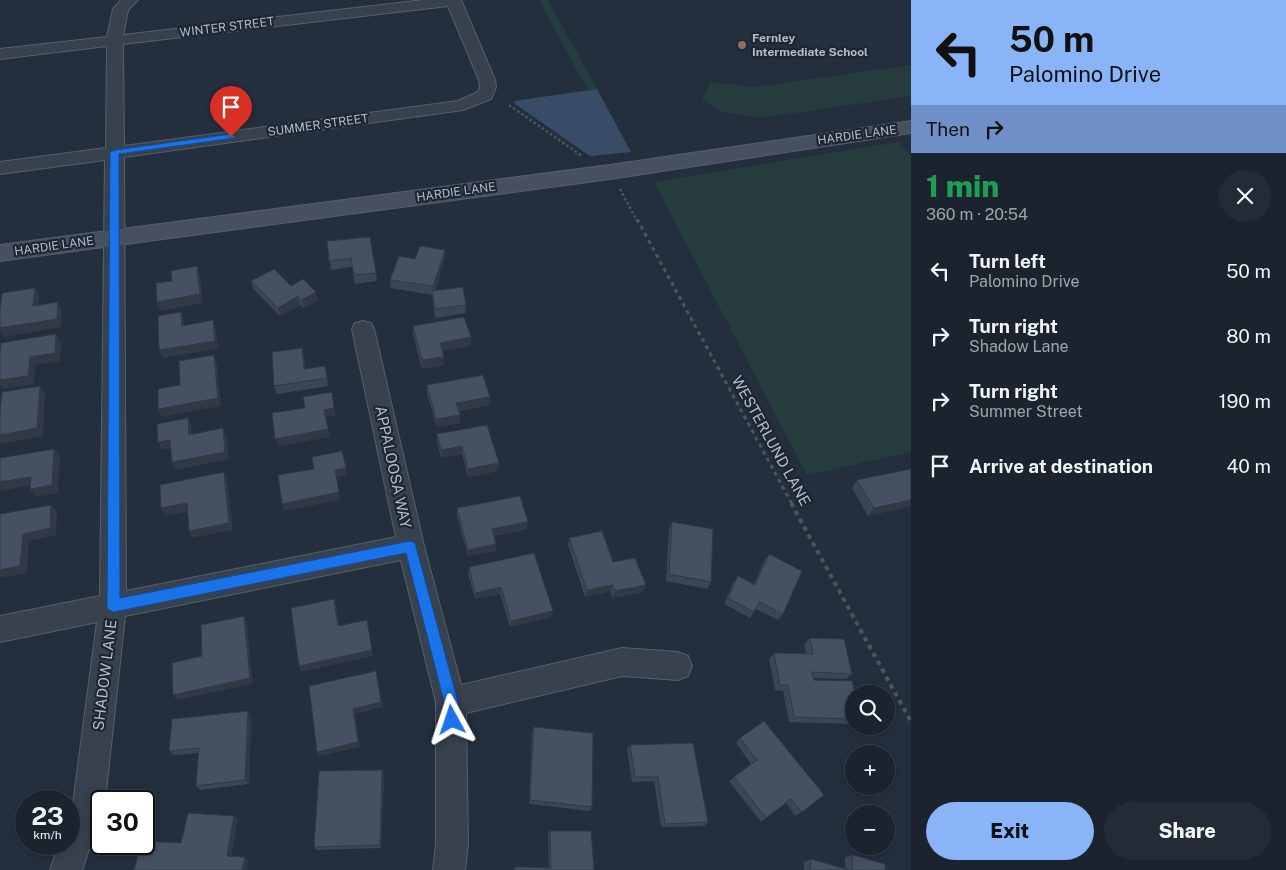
<!DOCTYPE html>
<meta charset="utf-8">
<style>
:root{--surface:#1b232e;--page:#242b36;--text:#f1f3f6;--muted:#a0a4aa;--line:#39404a;--accent:#8ab4f8}
body{margin:0;font-family:"Public Sans",sans-serif;background:var(--page);color:var(--text);height:100vh;display:flex;flex-direction:column;font-size:19px;white-space:nowrap}
*{box-sizing:border-box;margin:0}
p{font-size:16px;color:var(--muted)}
.icon{flex:none;width:28px;height:28px;fill:none;stroke:currentColor;stroke-width:2;stroke-linecap:round;stroke-linejoin:round}
.map{position:relative;flex:1;overflow:hidden}
.drawer{display:flex;flex-direction:column;background:var(--surface);width:375px}
.drawer>*{flex:none}
.hud{background:#8ab4f8;color:#111;overflow:hidden}
.controls{position:absolute;left:845px;top:685px;display:grid;gap:10px}
.controls a{display:grid;place-items:center;width:50px;height:50px;border-radius:50%;background:var(--surface);box-shadow:0 2px 8px #0003,0 0 0 1px var(--line);font-size:25px}
.speed{position:absolute;left:15px;top:790px;display:flex;gap:10px;font-size:25px;font-weight:700;text-align:center}
.speed>*{display:grid;place-content:center;width:65px;height:65px;border-radius:50%;background:var(--surface);box-shadow:0 2px 8px #0003,0 0 0 1px var(--line);line-height:1}
.speed small{font-size:12px;font-weight:400}
.speed .limit{border:2px solid #111;border-radius:8px;background:#fff;color:#111}
.pin{position:absolute;display:grid;place-items:center;width:42px;height:42px;color:#fff;margin:-51px -21px;border-radius:50% 50% 50% 0;rotate:-45deg;box-shadow:0 0 5px #0007}
.pin .icon{rotate:45deg}
.me{position:absolute;width:55px;margin:-28px;rotate:355deg;stroke-linejoin:round;filter:drop-shadow(0 0 4px #0008)}
.turn{display:flex;align-items:center;gap:18px;height:105px;padding:0 15px;font-size:22px}
.turn .icon{width:65px;height:65px;stroke-width:2.5}
.turn b{display:block;font-size:35px;line-height:42px}
.then{display:flex;align-items:center;height:48px;padding:0 15px;background:#0003;gap:10px;font-size:19px}
.round{display:grid;place-items:center;flex:none;width:52px;height:52px;border-radius:26px;background:var(--page)}
.head{display:flex;align-items:center;justify-content:space-between;height:85px;padding:0 15px}
h1{font-size:30px;font-weight:800;line-height:38px;color:#1e9e55}
.action{display:flex;gap:10px;margin-top:auto;padding:10px 15px}
.action a{flex:1;height:58px;border-radius:30px;background:var(--accent);color:#111;font-size:20px;font-weight:800;line-height:58px;text-align:center}
.action a+a{background:var(--page);color:var(--text)}
ul{padding:0;list-style:none}
li{display:flex;align-items:center;gap:15px;height:65px;padding:0 15px}
li div{flex:1}
li b{display:block;font-size:19px}
li em{font-style:normal}
main{display:flex;flex:1;min-height:0}
.map>svg:first-child{display:block}
.green{fill:#263c3f}
.water{fill:#394c67}
.lines{fill:none;stroke-linecap:round;stroke-linejoin:round}
.street-casing{stroke:#565f6c;stroke-width:2}
.secondary-casing{stroke:#565f6c;stroke-width:2}
.path-far2{stroke:#44595c;stroke-width:2.5;stroke-dasharray:2.5 2.5;stroke-linecap:butt}
.path-far1{stroke:#44595c;stroke-width:3;stroke-dasharray:4 4;stroke-linecap:butt}
.path{stroke:#44595c;stroke-width:4;stroke-dasharray:4.5 4.5;stroke-linecap:butt}
.street{fill:#38414e;fill-rule:evenodd}
.secondary{fill:#465061;fill-rule:evenodd}
.wall{fill:#3b4654}
.shaded-wall{fill:#303945}
.building{fill:#455162;stroke:#303945}
.route{fill:#1a73e8;stroke:#114b97}
.education-dot{fill:#8d6e63;stroke:#1d2633;stroke-width:2}
.labels{text-anchor:middle;stroke-width:4.5;stroke-linejoin:round;paint-order:stroke}
.far-street-label{font-size:12px;fill:#b4bcc9;stroke:#1d2633}
.far-poi-label{font-size:12px;font-weight:bold;fill:#b4bcc9;stroke:#1d2633;text-anchor:start}
.street-label{font-size:15px;fill:#b4bcc9;stroke:#1d2633}
</style>
<main>
<div class="map">
<svg width="911" height="870" viewBox="0 0 911 870">
<rect width="100%" height="100%" fill="#242f3e"/>
<path class="green" d="M 539,0 L 548,0 L 597,89 L 588,91 Z
M 911,65 L 911,96 L 760,118 L 720,111 L 702,100 L 711,82 L 754,87 Z
M 899,142 L 911,156 L 911,452 L 807,475 L 654,182 Z"/>
<path class="water" d="M 597,89 L 631,152 L 590,156 L 515,104 L 514,101 Z"/>
<g class="lines">
<g class="street-casing">
<path id="street" d="M 121,0 L 138,0 L 128,10 L 123,35 L 424,0 L 461,0 L 495,80 L 496,87 L 491,99 L 463,110 L 124,157 L 126,591 L 396,537 L 352,329 L 355,323 L 363,321 L 371,323 L 374,329 L 424,546 L 461,685 L 622,648 L 678,652 L 688,656 L 692,666 L 688,676 L 678,680 L 622,676 L 466,713 L 468,844 L 465,870 L 433,870 L 436,844 L 436,702 L 401,560 L 125,616 L 105,801 L 101,801 L 101,814 L 82,870 L 50,870 L 59,844 L 69,844 L 69,817 L 73,804 L 97,622 L 0,642 L 0,616 L 100,596 L 105,160 L 0,174 L 0,162 L 106,148 L 107,46 L 0,59 L 0,49 L 107,37 L 113,9 ZM 448,6 L 479,80 L 480,87 L 478,92 L 458,101 L 124,146 L 123,44 Z"/>
</g>
<g class="secondary-casing">
<path id="secondary" d="M 911,121 L 911,133 L 610,179 L 0,261 L 0,245 L 610,165 Z"/>
</g>
<path class="path-far2" d="M 509,105 L 582,156
M 620,189 L 637,221"/>
<path class="path-far1" d="M 637,219 L 792,504"/>
<path class="path" d="M 791,503 L 911,722"/>
<use href="#street" class="street"/>
<use href="#secondary" class="secondary"/>
</g>
<path class="wall" d="M 327,241 L 376,273 L 377,281 L 355,284 L 352,267 L 331,270 Z
M 445,250 L 445,258 L 435,291 L 466,305 L 465,313 L 435,318 L 432,295 L 391,288 L 390,280 L 415,259 Z
M 251,281 L 291,286 L 318,300 L 304,308 L 300,305 L 280,316 L 254,290 Z
M 413,326 L 471,337 L 470,346 L 442,351 L 444,365 L 422,369 L 413,334 Z
M 302,348 L 305,369 L 327,374 L 328,386 L 277,394 L 274,386 Z
M 427,385 L 489,405 L 459,411 L 460,415 L 460,423 L 437,427 L 427,393 Z
M 437,434 L 499,463 L 498,471 L 468,477 L 462,454 L 441,457 L 437,442 Z
M 911,469 L 911,506 L 868,516 L 852,488 L 857,480 Z
M 457,508 L 527,529 L 494,536 L 496,544 L 496,551 L 468,556 L 457,516 Z
M 672,522 L 711,582 L 707,589 L 666,581 L 669,529 Z
M 569,538 L 613,562 L 643,592 L 612,598 L 611,591 L 585,597 L 568,545 Z
M 769,554 L 783,614 L 778,620 L 756,609 L 750,618 L 724,604 L 733,583 L 738,576 L 754,584 L 764,561 Z
M 469,567 L 551,617 L 510,627 L 500,594 L 475,599 L 468,574 Z
M 810,638 L 852,674 L 846,679 L 814,678 L 814,680 L 854,694 L 854,724 L 789,722 L 783,691 L 775,690 L 769,659 L 774,653 L 806,654 L 804,644 Z
M 248,711 L 251,716 L 249,784 L 200,790 L 196,786 L 198,753 L 174,755 L 169,751 Z
M 764,721 L 802,812 L 795,816 L 786,803 L 761,822 L 729,781 L 751,764 L 736,743 L 740,738 Z
M 534,727 L 592,807 L 590,811 L 529,804 L 532,732 Z
M 630,745 L 708,822 L 704,826 L 661,827 L 654,781 L 632,782 L 627,749 Z
M 382,770 L 384,775 L 381,848 L 316,850 L 314,847 Z
M 550,831 L 594,870 L 514,870 L 515,867 L 549,868 L 548,834 Z
M 853,855 L 885,870 L 804,870 L 804,862 L 811,859 L 845,869 L 845,857 Z"/>
<path class="shaded-wall" d="M 445,250 L 445,258 L 434,295 L 433,286 Z
M 197,266 L 200,275 L 203,303 L 160,311 L 157,302 Z
M 35,288 L 39,296 L 38,314 L 33,306 Z
M 316,292 L 318,300 L 304,308 L 302,300 Z
M 298,296 L 300,305 L 280,316 L 278,308 Z
M 58,302 L 62,311 L 61,327 L 4,337 L 0,331 L 0,328 Z
M 181,312 L 184,321 L 185,334 L 182,326 Z
M 213,320 L 216,329 L 218,349 L 163,358 L 159,350 Z
M 56,334 L 61,343 L 60,361 L 35,365 L 34,384 L 3,389 L 0,385 L 0,380 L 30,357 Z
M 471,337 L 470,346 L 440,351 L 440,343 Z
M 302,348 L 304,356 L 306,377 L 304,369 Z
M 214,355 L 217,364 L 221,406 L 162,417 L 158,409 Z
M 444,357 L 444,365 L 422,369 L 422,360 Z
M 40,386 L 45,394 L 43,436 L 0,444 L 0,435 Z
M 332,392 L 336,416 L 326,417 L 330,437 L 278,447 L 275,439 L 324,410 Z
M 490,397 L 489,405 L 456,411 L 456,403 Z
M 460,415 L 460,423 L 437,427 L 436,419 Z
M 188,418 L 191,426 L 193,443 L 189,435 Z
M 223,428 L 226,436 L 229,459 L 176,470 L 172,462 Z
M 170,440 L 174,448 L 162,450 L 158,442 Z
M 462,446 L 462,454 L 441,457 L 441,450 Z
M 54,449 L 60,456 L 58,493 L 36,497 L 30,489 Z
M 342,451 L 347,475 L 336,477 L 340,500 L 284,511 L 282,504 L 335,470 Z
M 499,463 L 498,471 L 468,477 L 468,469 Z
M 224,472 L 227,479 L 233,530 L 192,538 L 189,531 Z
M 31,477 L 37,484 L 0,491 L 0,482 Z
M 911,500 L 911,506 L 868,516 L 874,508 Z
M 187,503 L 190,511 L 165,516 L 161,508 Z
M 51,505 L 57,512 L 56,535 L 29,541 L 27,573 L 0,578 L 0,570 L 23,534 Z
M 528,522 L 527,529 L 491,536 L 492,529 Z
M 496,544 L 496,551 L 468,556 L 468,550 Z
M 613,585 L 611,591 L 585,597 L 587,590 Z
M 646,585 L 643,592 L 612,598 L 615,591 Z
M 501,587 L 500,594 L 475,599 L 475,593 Z
M 334,599 L 336,605 L 340,632 L 338,626 Z
M 553,611 L 551,617 L 510,627 L 511,621 Z
M 244,616 L 247,622 L 253,684 L 177,700 L 173,695 Z
M 367,620 L 373,656 L 301,672 L 299,666 Z
M 376,671 L 383,707 L 355,714 L 360,747 L 320,756 L 317,752 L 353,709 Z
M 248,711 L 251,716 L 249,784 L 245,780 Z
M 382,770 L 384,775 L 381,848 L 380,845 Z
M 234,816 L 238,819 L 231,859 L 227,856 Z
M 245,857 L 248,860 L 247,870 L 242,870 Z"/>
<path class="building" d="M 370,237 L 376,273 L 354,275 L 351,258 L 329,261 L 327,241 Z
M 420,246 L 445,250 L 433,286 L 390,280 L 399,256 L 415,259 Z
M 197,266 L 200,294 L 157,302 L 156,283 L 172,281 L 171,271 Z
M 274,269 L 291,286 L 303,279 L 316,292 L 302,300 L 298,296 L 278,308 L 251,281 Z
M 463,287 L 466,305 L 435,309 L 432,291 Z
M 35,288 L 33,306 L 58,302 L 57,319 L 0,328 L 0,310 L 2,293 Z
M 181,312 L 182,326 L 213,320 L 215,341 L 159,350 L 158,316 Z
M 464,317 L 471,337 L 440,343 L 444,357 L 422,360 L 413,326 Z
M 56,334 L 55,353 L 30,357 L 28,376 L 0,380 L 0,353 L 1,343 Z
M 302,348 L 304,369 L 325,366 L 327,378 L 274,386 L 272,352 Z
M 214,355 L 218,398 L 158,409 L 158,389 L 180,385 L 179,361 Z
M 483,375 L 490,397 L 456,403 L 460,415 L 436,419 L 427,385 Z
M 40,386 L 37,428 L 0,435 L 0,412 L 2,392 Z
M 332,392 L 334,408 L 324,410 L 328,429 L 275,439 L 272,413 L 305,408 L 303,397 Z
M 188,418 L 189,435 L 223,428 L 225,452 L 172,462 L 170,440 L 158,442 L 157,424 Z
M 487,425 L 499,463 L 468,469 L 462,446 L 441,450 L 437,434 Z
M 54,449 L 52,485 L 30,489 L 31,477 L 0,482 L 0,458 Z
M 342,451 L 346,468 L 335,470 L 339,492 L 282,504 L 278,475 L 314,469 L 312,457 Z
M 911,469 L 911,500 L 874,508 L 857,480 Z
M 224,472 L 229,523 L 189,531 L 187,503 L 161,508 L 160,485 Z
M 520,496 L 528,522 L 492,529 L 496,544 L 468,550 L 457,508 Z
M 51,505 L 50,528 L 23,534 L 20,566 L 0,570 L 0,514 Z
M 672,522 L 713,529 L 711,582 L 669,574 Z
M 602,531 L 613,562 L 635,558 L 646,585 L 615,591 L 613,585 L 587,590 L 569,538 Z
M 534,553 L 553,611 L 511,621 L 501,587 L 475,593 L 469,567 Z
M 769,554 L 802,571 L 783,614 L 759,602 L 754,612 L 728,598 L 738,576 L 755,585 Z
M 334,599 L 338,626 L 367,620 L 372,650 L 299,666 L 291,608 Z
M 244,616 L 250,678 L 173,695 L 172,663 L 202,656 L 201,625 Z
M 810,638 L 844,639 L 852,674 L 812,672 L 814,680 L 852,681 L 855,694 L 854,694 L 854,719 L 794,717 L 788,685 L 780,685 L 774,653 L 813,654 Z
M 376,671 L 381,702 L 353,709 L 358,742 L 317,752 L 309,686 Z
M 248,711 L 245,780 L 196,786 L 199,748 L 169,751 L 172,719 Z
M 764,721 L 824,795 L 802,812 L 791,799 L 766,818 L 734,777 L 757,760 L 740,738 Z
M 534,727 L 593,733 L 592,807 L 530,800 Z
M 693,743 L 708,822 L 665,824 L 658,777 L 635,777 L 630,745 Z
M 382,770 L 380,845 L 314,847 L 319,771 Z
M 188,813 L 234,816 L 227,856 L 245,857 L 242,870 L 134,870 L 141,844 L 144,844 L 144,841 L 181,843 Z
M 550,831 L 591,831 L 594,870 L 515,870 L 515,867 L 551,868 Z
M 853,855 L 885,864 L 885,870 L 852,870 Z
M 811,859 L 849,870 L 810,870 Z"/>
<path class="route" d="M 231,134 L 236,137 L 234,138 L 119,154 L 120,598 L 410,541 L 415,543 L 458,702 L 459,720 L 456,724 L 452,727 L 447,724 L 444,720 L 444,702 L 406,553 L 114,612 L 109,610 L 107,606 L 110,152 L 115,150 Z"/>
<circle class="education-dot" cx="742" cy="45" r="5"/>
<g class="labels">
<g class="far-street-label">
<text transform="translate(227 27) rotate(-7)" y="4">WINTER STREET</text>
<text transform="translate(318 125) rotate(-8)" y="4">SUMMER STREET</text>
<text transform="translate(857 135) rotate(-8)" y="4">HARDIE LANE</text>
<text transform="translate(456 192) rotate(-8)" y="4">HARDIE LANE</text>
<text transform="translate(54 246) rotate(-8)" y="4">HARDIE LANE</text>
</g>
<g class="far-poi-label">
<text x="752" y="42">Fernley<tspan x="752" dy="14">Intermediate School</tspan></text>
</g>
<g class="street-label">
<text transform="translate(771 441) rotate(61)" y="5">WESTERLUND LANE</text>
<text transform="translate(393 467) rotate(78)" y="5">APPALOOSA WAY</text>
<text transform="translate(105 675) rotate(-83)" y="5">SHADOW LANE</text>
</g>
</g>
</svg>
<div class="controls">
<a><svg class="icon" aria-label="search" viewBox="0 0 24 24"><circle cx="10" cy="10" r="6"/><path d="M15 15l6 6"/></svg></a>
<a>+</a>
<a>−</a>
</div>
<div class="speed"><div>23<small>km/h</small></div><div class="limit">30</div></div>
<div class="pin" style="left:231px;top:137px;background:#d93025"><svg class="icon" aria-label="arrive" viewBox="0 0 24 24"><path d="M6 21V4h12l-3 4 3 4H6"/></svg></div>
<svg class="me" style="left:452px;top:720px" viewBox="-20 -20 40 40"><path d="M0-17L14 15 0 8-14 15z" fill="#1a73e8" stroke="#fff" stroke-width="4"/></svg>
</div>
<section class="drawer">
<div class="hud">
<div class="turn"><svg class="icon" aria-label="left" viewBox="0 0 24 24"><path d="M17 20v-9H6M10 6l-5 5 5 5"/></svg><div><b>50 m</b>Palomino Drive</div></div>
<div class="then">Then<svg class="icon" aria-label="right" viewBox="0 0 24 24"><path d="M7 20v-9h11M14 6l5 5-5 5"/></svg></div>
</div>
<div class="head"><div><h1>1 min</h1><p>360 m · 20:54</p></div><a class="round"><svg class="icon" aria-label="close" viewBox="0 0 24 24"><path d="M6 6l12 12M18 6L6 18"/></svg></a></div>
<ul>
<li><svg class="icon" aria-label="left" viewBox="0 0 24 24"><path d="M17 20v-9H6M10 6l-5 5 5 5"/></svg><div><b>Turn left</b><p>Palomino Drive</p></div><em>50 m</em></li>
<li><svg class="icon" aria-label="right" viewBox="0 0 24 24"><path d="M7 20v-9h11M14 6l5 5-5 5"/></svg><div><b>Turn right</b><p>Shadow Lane</p></div><em>80 m</em></li>
<li><svg class="icon" aria-label="right" viewBox="0 0 24 24"><path d="M7 20v-9h11M14 6l5 5-5 5"/></svg><div><b>Turn right</b><p>Summer Street</p></div><em>190 m</em></li>
<li><svg class="icon" aria-label="arrive" viewBox="0 0 24 24"><path d="M6 21V4h12l-3 4 3 4H6"/></svg><div><b>Arrive at destination</b></div><em>40 m</em></li>
</ul>
<div class="action"><a>Exit</a><a>Share</a></div>
</section>
</main>
